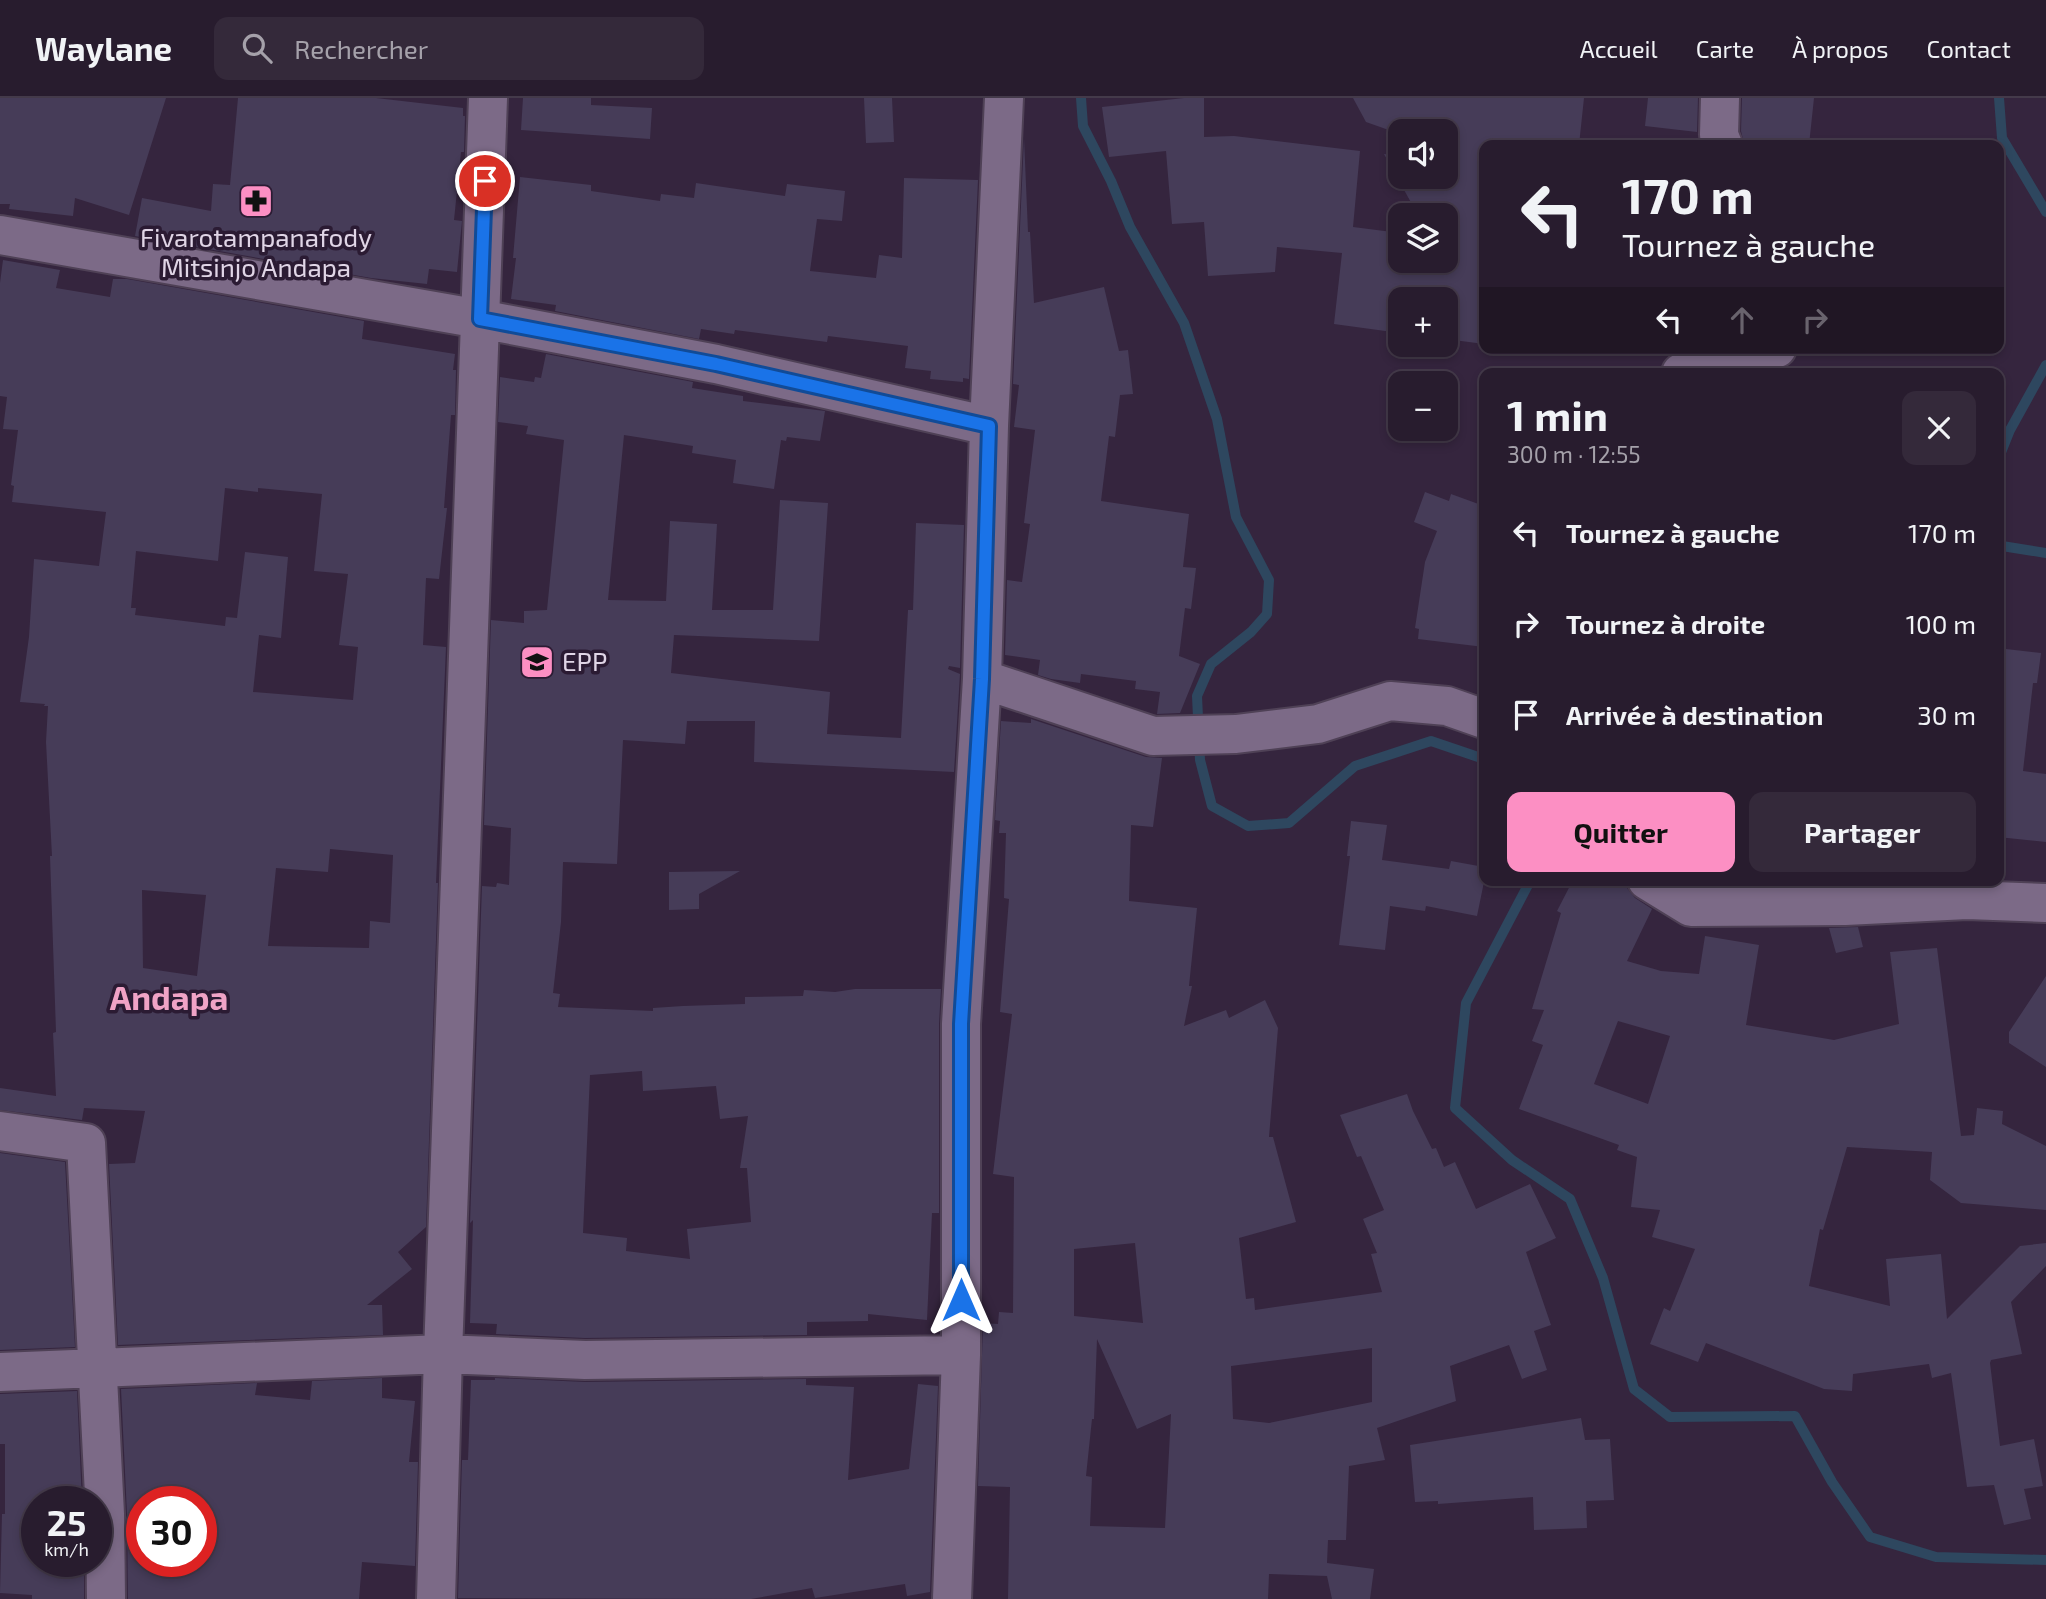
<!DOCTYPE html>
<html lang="fr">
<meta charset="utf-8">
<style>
:root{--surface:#281c2e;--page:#34293a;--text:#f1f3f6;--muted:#a5a1aa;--line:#443a4a;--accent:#fc8fc3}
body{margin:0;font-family:"Exo 2",sans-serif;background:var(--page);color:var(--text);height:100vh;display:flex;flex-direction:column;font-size:26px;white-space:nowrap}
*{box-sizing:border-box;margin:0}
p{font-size:23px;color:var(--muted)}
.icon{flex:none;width:38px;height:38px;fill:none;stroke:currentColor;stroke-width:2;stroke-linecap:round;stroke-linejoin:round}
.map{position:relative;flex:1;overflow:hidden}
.details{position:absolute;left:1479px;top:270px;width:525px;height:518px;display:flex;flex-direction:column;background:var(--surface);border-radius:14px;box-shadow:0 4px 10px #0003,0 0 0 2px var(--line)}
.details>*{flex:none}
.guide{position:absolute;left:1479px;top:42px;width:525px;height:214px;border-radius:14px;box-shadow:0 4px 10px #0003,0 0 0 2px var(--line);background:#281c2e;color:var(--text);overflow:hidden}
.buttons{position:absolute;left:1388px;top:21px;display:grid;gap:14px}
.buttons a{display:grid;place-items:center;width:70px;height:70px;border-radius:14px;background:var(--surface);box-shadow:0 4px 10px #0003,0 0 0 2px var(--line);font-size:35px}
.speed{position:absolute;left:21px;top:1388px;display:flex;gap:14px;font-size:35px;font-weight:700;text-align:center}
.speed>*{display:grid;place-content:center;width:91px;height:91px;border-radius:50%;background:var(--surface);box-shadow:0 4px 10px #0003,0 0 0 2px var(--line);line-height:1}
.speed small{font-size:18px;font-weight:400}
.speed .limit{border:10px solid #d22;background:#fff;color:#111}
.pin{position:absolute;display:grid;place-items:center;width:60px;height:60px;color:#fff;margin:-30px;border:4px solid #fff;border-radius:50%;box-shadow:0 2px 7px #0007}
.me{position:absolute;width:77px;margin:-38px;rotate:0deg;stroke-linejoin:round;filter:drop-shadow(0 0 5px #0008)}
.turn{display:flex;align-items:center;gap:24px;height:147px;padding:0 28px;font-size:32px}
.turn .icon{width:91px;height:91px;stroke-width:2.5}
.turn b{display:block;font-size:49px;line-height:60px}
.lanes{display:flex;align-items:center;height:66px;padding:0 28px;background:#0003;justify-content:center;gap:35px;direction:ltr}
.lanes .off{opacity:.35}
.round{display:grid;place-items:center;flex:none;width:74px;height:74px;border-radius:14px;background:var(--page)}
.headline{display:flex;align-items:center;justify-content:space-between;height:119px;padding:0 28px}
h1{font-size:42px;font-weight:700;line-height:52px}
.button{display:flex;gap:14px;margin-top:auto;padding:14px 28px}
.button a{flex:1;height:80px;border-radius:14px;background:var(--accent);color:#111;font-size:28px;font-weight:700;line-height:80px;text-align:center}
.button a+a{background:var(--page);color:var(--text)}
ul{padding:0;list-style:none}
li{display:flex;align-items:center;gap:21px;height:91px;padding:0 28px}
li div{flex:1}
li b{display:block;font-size:26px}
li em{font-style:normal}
header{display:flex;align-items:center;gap:42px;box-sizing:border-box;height:98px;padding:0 35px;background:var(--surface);border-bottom:2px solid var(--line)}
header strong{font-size:33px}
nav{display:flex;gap:38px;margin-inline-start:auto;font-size:24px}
.search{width:490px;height:63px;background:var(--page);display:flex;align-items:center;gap:18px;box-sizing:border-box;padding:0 24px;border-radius:14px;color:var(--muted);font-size:26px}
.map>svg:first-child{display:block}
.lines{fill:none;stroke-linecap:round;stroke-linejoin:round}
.stream{stroke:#2e475f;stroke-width:10}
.building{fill:#463c58;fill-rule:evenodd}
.street-casing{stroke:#4f4156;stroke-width:42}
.street{stroke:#7c6a87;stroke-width:38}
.route-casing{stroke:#114b97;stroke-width:18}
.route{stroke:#1a73e8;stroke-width:12}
.labels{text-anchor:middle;stroke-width:7;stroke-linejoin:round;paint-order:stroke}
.poi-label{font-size:26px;fill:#e0d5e6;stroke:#2b1b33}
.district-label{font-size:33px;font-weight:bold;fill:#f0a3c6;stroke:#2b1b33}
</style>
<header>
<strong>Waylane</strong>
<div class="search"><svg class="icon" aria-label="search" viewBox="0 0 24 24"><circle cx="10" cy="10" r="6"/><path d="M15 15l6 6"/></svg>Rechercher</div>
<nav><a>Accueil</a><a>Carte</a><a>À propos</a><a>Contact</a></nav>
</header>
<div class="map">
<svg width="2046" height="1501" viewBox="0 0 2046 1501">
<rect width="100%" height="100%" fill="#35253e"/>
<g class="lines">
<path class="stream" d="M 1081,0 L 1083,28 L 1111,83 L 1130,129 L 1184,225 L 1217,321 L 1236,419 L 1269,482 L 1267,516 L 1251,534 L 1211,566 L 1197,598 L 1200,662 L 1212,708 L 1248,728 L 1289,725 L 1355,668 L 1431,643 L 1484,661
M 1999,0 L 2002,40 L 2046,114
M 1998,362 L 2010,332 L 2046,267
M 1998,440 L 2002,448 L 2046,455
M 1528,782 L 1528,787 L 1466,905 L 1455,1010 L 1512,1062 L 1570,1101 L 1603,1180 L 1634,1291 L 1670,1319 L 1795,1318 L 1832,1384 L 1870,1439 L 1936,1459 L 2046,1462"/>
</g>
<path class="building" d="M 0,0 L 166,0 L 129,117 L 75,100 L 73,118 L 9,111 L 10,106 L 0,106 Z
M 238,0 L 376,0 L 463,10 L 463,18 L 465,18 L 464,54 L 461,54 L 454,122 L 462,123 L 457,174 L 429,171 L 427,186 L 371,180 L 135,138 L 142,100 L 211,113 L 213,86 L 230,87 Z
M 523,0 L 591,0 L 591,7 L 652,10 L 650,41 L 521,32 Z
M 864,0 L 892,0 L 894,44 L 866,45 Z
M 1184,0 L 1204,0 L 1204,39 L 1234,38 L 1360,53 L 1353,129 L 1400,135 L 1400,163 L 1446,163 L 1446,117 L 1418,117 L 1384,56 L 1400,58 L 1400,79 L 1446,79 L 1446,33 L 1400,33 L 1400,36 L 1366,24 L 1353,0 L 1584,0 L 1579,47 L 1484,47 L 1484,246 L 1446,241 L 1446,201 L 1400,201 L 1400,235 L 1334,226 L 1342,155 L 1277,149 L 1275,174 L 1208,178 L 1204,124 L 1172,126 L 1166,53 L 1109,59 L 1102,9 Z
M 1648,0 L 1698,0 L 1697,34 L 1645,28 Z
M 1742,0 L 1814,0 L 1809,47 L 1744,45 L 1741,33 Z
M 1024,40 L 1028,134 L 1030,134 L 1034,205 L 1104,189 L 1119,253 L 1128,252 L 1133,296 L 1120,297 L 1115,339 L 1109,338 L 1101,403 L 1189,416 L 1183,469 L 1196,470 L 1191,511 L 1185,510 L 1179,558 L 1200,566 L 1180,615 L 1157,616 L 1160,594 L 1135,591 L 1136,583 L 1081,576 L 1080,585 L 1051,581 L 1038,577 L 1040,562 L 1005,557 L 1007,482 L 1022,484 L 1030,426 L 1024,425 L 1035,332 L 1014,329 L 1019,287 L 1013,286 Z
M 520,79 L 591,87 L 591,93 L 660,103 L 661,96 L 694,100 L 696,85 L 785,98 L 787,86 L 845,93 L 842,123 L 817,121 L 810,173 L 876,180 L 879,157 L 902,160 L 904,80 L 978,82 L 969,281 L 963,280 L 963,284 L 930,281 L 931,273 L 905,270 L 908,248 L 828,238 L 827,244 L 735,232 L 734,236 L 701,231 L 699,241 L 555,213 L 556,207 L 511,201 L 516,160 L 513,160 Z
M 3,162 L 60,172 L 56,190 L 110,199 L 113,181 L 127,181 L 364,223 L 362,241 L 455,256 L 453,272 L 456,272 L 455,317 L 451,317 L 444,410 L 447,410 L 439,481 L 426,480 L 423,547 L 446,549 L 436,785 L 438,785 L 426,1129 L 398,1154 L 412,1171 L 367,1207 L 382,1207 L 383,1237 L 118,1247 L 109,1066 L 135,1065 L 145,1013 L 84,1010 L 82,1022 L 0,1012 L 0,990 L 56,998 L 53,935 L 56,934 L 50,758 L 52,758 L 46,644 L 48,608 L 44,608 L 45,606 L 20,604 L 29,539 L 34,461 L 99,468 L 106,414 L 12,404 L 14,388 L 11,387 L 18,332 L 3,331 L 7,299 L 0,298 L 0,185 ZM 225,390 L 258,394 L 258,390 L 322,396 L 314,473 L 348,476 L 339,547 L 358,549 L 353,602 L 253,594 L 259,537 L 281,540 L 288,459 L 245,454 L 237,520 L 226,519 L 225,528 L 135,517 L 136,510 L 131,510 L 136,453 L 218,463 ZM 330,751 L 393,757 L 390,825 L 370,823 L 369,850 L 268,848 L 276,770 L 328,774 ZM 142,792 L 206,797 L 197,878 L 143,870 Z
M 546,256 L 693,284 L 692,290 L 743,298 L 743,303 L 825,313 L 820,343 L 787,339 L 786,343 L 781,342 L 774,391 L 733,385 L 736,362 L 692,355 L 693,348 L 624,337 L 608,502 L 666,503 L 670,423 L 717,426 L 712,512 L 773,512 L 780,402 L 828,405 L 819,543 L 674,537 L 671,575 L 830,594 L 827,636 L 901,640 L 908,512 L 913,512 L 916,425 L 964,427 L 960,570 L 949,568 L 948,571 L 960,576 L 954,674 L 754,664 L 755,623 L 687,623 L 685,646 L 623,642 L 617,766 L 563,764 L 561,824 L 553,895 L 560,896 L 558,909 L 653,913 L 653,910 L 683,908 L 745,906 L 745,899 L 803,898 L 804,892 L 835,894 L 855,891 L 941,891 L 939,926 L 939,1115 L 932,1115 L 927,1222 L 868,1216 L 868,1223 L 807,1224 L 807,1237 L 585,1240 L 496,1236 L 497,1226 L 470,1225 L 473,1122 L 470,1125 L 482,788 L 496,789 L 497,785 L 509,787 L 511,730 L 484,727 L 491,522 L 524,525 L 524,513 L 547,512 L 564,342 L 526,336 L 528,328 L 498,324 L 500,279 L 534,284 L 535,279 L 541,280 ZM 642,973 L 643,993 L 716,988 L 720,1021 L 748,1018 L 740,1070 L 747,1070 L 751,1124 L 687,1131 L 690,1161 L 626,1153 L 627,1140 L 583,1135 L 590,977 Z
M 1425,394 L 1449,403 L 1451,396 L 1484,408 L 1484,549 L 1418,541 L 1419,531 L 1415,530 L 1425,464 L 1437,433 L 1414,424 Z
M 2006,551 L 2041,555 L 2037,585 L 2033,585 L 2023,673 L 2046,676 L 2046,744 L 1998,739 L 1998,585 L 2001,586 Z
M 1031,621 L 1146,659 L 1162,660 L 1153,729 L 1131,727 L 1129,803 L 1197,810 L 1189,888 L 1192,888 L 1184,928 L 1226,912 L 1229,920 L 1265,902 L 1278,930 L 1269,1039 L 1273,1039 L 1296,1124 L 1239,1140 L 1246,1201 L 1254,1200 L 1255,1212 L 1382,1194 L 1371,1156 L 1377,1155 L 1363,1121 L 1384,1112 L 1361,1058 L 1357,1059 L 1340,1017 L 1407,996 L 1413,1013 L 1432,1051 L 1436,1050 L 1444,1069 L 1455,1064 L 1476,1111 L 1530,1086 L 1556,1140 L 1526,1154 L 1551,1227 L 1534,1233 L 1547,1272 L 1522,1281 L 1509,1247 L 1450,1268 L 1456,1303 L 1377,1330 L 1385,1362 L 1349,1368 L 1346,1442 L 1328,1442 L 1327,1465 L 1374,1471 L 1370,1501 L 1332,1501 L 1327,1478 L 1269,1476 L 1268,1501 L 1008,1501 L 1010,1389 L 978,1388 L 983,1225 L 998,1226 L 999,1214 L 1013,1215 L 1014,1079 L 993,1076 L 1012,916 L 1000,914 L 1009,801 L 1004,800 L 1006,735 L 999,735 L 1000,723 L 995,722 L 1001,623 L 1031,625 ZM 1135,1145 L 1143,1225 L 1074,1218 L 1074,1151 ZM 1097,1241 L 1137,1331 L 1171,1316 L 1165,1430 L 1090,1428 L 1092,1379 L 1086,1378 L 1092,1321 L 1094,1321 ZM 1372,1250 L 1372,1304 L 1269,1325 L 1233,1321 L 1231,1268 Z
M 1351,723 L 1387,727 L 1382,762 L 1449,771 L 1451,763 L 1484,769 L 1484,784 L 1477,818 L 1426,808 L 1425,813 L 1390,808 L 1385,852 L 1339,847 L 1350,758 L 1347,758 Z
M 740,773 L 699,796 L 699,811 L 669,812 L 669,774 Z
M 1573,782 L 1612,782 L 1627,790 L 1635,800 L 1652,811 L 1627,863 L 1661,873 L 1699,876 L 1705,838 L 1759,847 L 1746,927 L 1834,942 L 1899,926 L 1890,854 L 1937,850 L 1961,1038 L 1974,1037 L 1977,1010 L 2003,1013 L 2002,1026 L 2046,1048 L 2046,1112 L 1961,1105 L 1930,1082 L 1932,1054 L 1847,1049 L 1823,1132 L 1820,1131 L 1809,1188 L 1890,1208 L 1886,1161 L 1941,1156 L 1947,1221 L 2020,1148 L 2046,1145 L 2046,1168 L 2011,1204 L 2022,1256 L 1991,1262 L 1990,1265 L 2000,1348 L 2034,1341 L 2043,1388 L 2024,1391 L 2031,1421 L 2004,1427 L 1994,1387 L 1967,1389 L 1951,1275 L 1932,1280 L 1929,1266 L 1853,1276 L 1852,1293 L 1824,1291 L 1706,1245 L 1698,1264 L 1650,1246 L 1664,1210 L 1670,1213 L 1695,1151 L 1652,1139 L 1660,1112 L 1631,1109 L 1637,1059 L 1617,1052 L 1619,1047 L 1519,1011 L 1543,947 L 1532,943 L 1544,912 L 1532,911 L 1561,815 L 1557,813 ZM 1618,923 L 1670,938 L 1648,1006 L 1594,986 Z
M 1858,829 L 1863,849 L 1836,855 L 1829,830 Z
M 2046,878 L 2046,969 L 2009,945 L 2009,934 Z
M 0,1055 L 65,1064 L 75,1249 L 0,1252 Z
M 382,1280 L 382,1300 L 415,1303 L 409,1364 L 418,1364 L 415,1468 L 362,1464 L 359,1501 L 128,1501 L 127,1416 L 121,1291 L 257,1285 L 255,1297 L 310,1302 L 312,1283 ZM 142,1404 L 201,1404 L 201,1463 L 142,1463 Z
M 495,1280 L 585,1284 L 806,1281 L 806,1287 L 854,1289 L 848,1382 L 909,1371 L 918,1286 L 938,1288 L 930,1494 L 907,1498 L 905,1486 L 815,1500 L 812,1490 L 751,1501 L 458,1500 L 462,1362 L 468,1362 L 471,1282 L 495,1282 Z
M 77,1293 L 82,1404 L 37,1404 L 37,1463 L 84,1463 L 84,1501 L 32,1501 L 32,1497 L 0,1495 L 2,1416 L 5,1416 L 5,1346 L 0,1346 L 0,1296 Z
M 1581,1320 L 1585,1342 L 1610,1341 L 1614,1402 L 1586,1403 L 1587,1430 L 1534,1432 L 1533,1399 L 1438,1406 L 1438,1403 L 1415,1404 L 1410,1347 Z"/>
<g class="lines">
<g class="street-casing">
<path id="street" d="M 1720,0 L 1719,37 L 1723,47
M 0,137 L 480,221 L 716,266 L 989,328
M 1681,275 L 1777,250
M 982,581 L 1153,638 L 1236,636 L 1318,626 L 1390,603 L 1447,608 L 1484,621
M 1647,782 L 1691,809 L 1845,808 L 1967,802 L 2046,805
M 0,1033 L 86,1045 L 105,1416 L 106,1501
M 0,1274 L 443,1256 L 585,1262 L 961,1257
M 436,1501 L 443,1256 L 488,0
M 952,1501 L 961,1257 L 961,926 L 982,581 L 989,328 L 1004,0"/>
</g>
<use href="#street" class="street"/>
</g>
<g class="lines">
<g class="route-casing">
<path id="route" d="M 485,83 L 480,221 L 716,266 L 989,328 L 982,581 L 961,926 L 961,1202"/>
</g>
<use href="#route" class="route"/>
</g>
<defs>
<g id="pharmacy-square" transform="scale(1.75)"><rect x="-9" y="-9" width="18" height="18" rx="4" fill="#fc8fc3" stroke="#2b1b33"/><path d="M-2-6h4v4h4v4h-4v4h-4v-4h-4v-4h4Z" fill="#111"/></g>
<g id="school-square" transform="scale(1.75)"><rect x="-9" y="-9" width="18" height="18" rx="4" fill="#fc8fc3" stroke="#2b1b33"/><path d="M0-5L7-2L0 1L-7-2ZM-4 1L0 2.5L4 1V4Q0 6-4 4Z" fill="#111"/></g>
</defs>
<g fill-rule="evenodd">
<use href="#pharmacy-square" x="256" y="103"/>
<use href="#school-square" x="537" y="564"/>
</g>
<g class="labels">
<g class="poi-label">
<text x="256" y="149">Fivarotampanafody<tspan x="256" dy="30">Mitsinjo Andapa</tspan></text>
<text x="562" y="573" text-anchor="start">EPP</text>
</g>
<g class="district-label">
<text x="169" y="912">Andapa</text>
</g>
</g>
</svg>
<div class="buttons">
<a><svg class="icon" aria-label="sound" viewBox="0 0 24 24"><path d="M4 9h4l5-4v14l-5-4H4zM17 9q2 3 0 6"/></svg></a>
<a><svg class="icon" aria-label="layers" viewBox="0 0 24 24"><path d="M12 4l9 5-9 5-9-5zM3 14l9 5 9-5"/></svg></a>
<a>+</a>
<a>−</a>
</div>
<div class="speed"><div>25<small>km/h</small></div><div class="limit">30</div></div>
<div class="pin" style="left:485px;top:83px;background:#d93025"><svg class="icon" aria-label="arrive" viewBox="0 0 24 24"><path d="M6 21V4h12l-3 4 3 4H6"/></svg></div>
<svg class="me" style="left:961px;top:1202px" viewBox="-20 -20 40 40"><path d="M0-17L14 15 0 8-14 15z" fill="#1a73e8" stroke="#fff" stroke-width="4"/></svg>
<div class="guide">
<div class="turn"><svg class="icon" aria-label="left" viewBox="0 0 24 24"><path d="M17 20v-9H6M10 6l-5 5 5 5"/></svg><div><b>170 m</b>Tournez à gauche</div></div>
<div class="lanes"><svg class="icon" aria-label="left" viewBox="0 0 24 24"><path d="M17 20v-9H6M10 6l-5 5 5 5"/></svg><svg class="icon off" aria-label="ahead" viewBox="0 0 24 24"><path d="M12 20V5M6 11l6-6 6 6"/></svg><svg class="icon off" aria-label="right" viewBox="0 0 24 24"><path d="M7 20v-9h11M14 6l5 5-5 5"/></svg></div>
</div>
<section class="details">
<div class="headline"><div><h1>1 min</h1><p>300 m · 12:55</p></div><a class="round"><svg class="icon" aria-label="close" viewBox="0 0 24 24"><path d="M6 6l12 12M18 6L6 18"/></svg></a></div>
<ul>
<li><svg class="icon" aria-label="left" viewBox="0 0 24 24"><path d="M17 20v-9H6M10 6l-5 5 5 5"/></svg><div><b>Tournez à gauche</b></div><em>170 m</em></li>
<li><svg class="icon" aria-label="right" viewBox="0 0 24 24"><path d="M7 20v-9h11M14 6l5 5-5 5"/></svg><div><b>Tournez à droite</b></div><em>100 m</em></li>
<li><svg class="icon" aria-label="arrive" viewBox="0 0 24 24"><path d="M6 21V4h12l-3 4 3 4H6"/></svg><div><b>Arrivée à destination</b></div><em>30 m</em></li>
</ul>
<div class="button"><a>Quitter</a><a>Partager</a></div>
</section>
</div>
